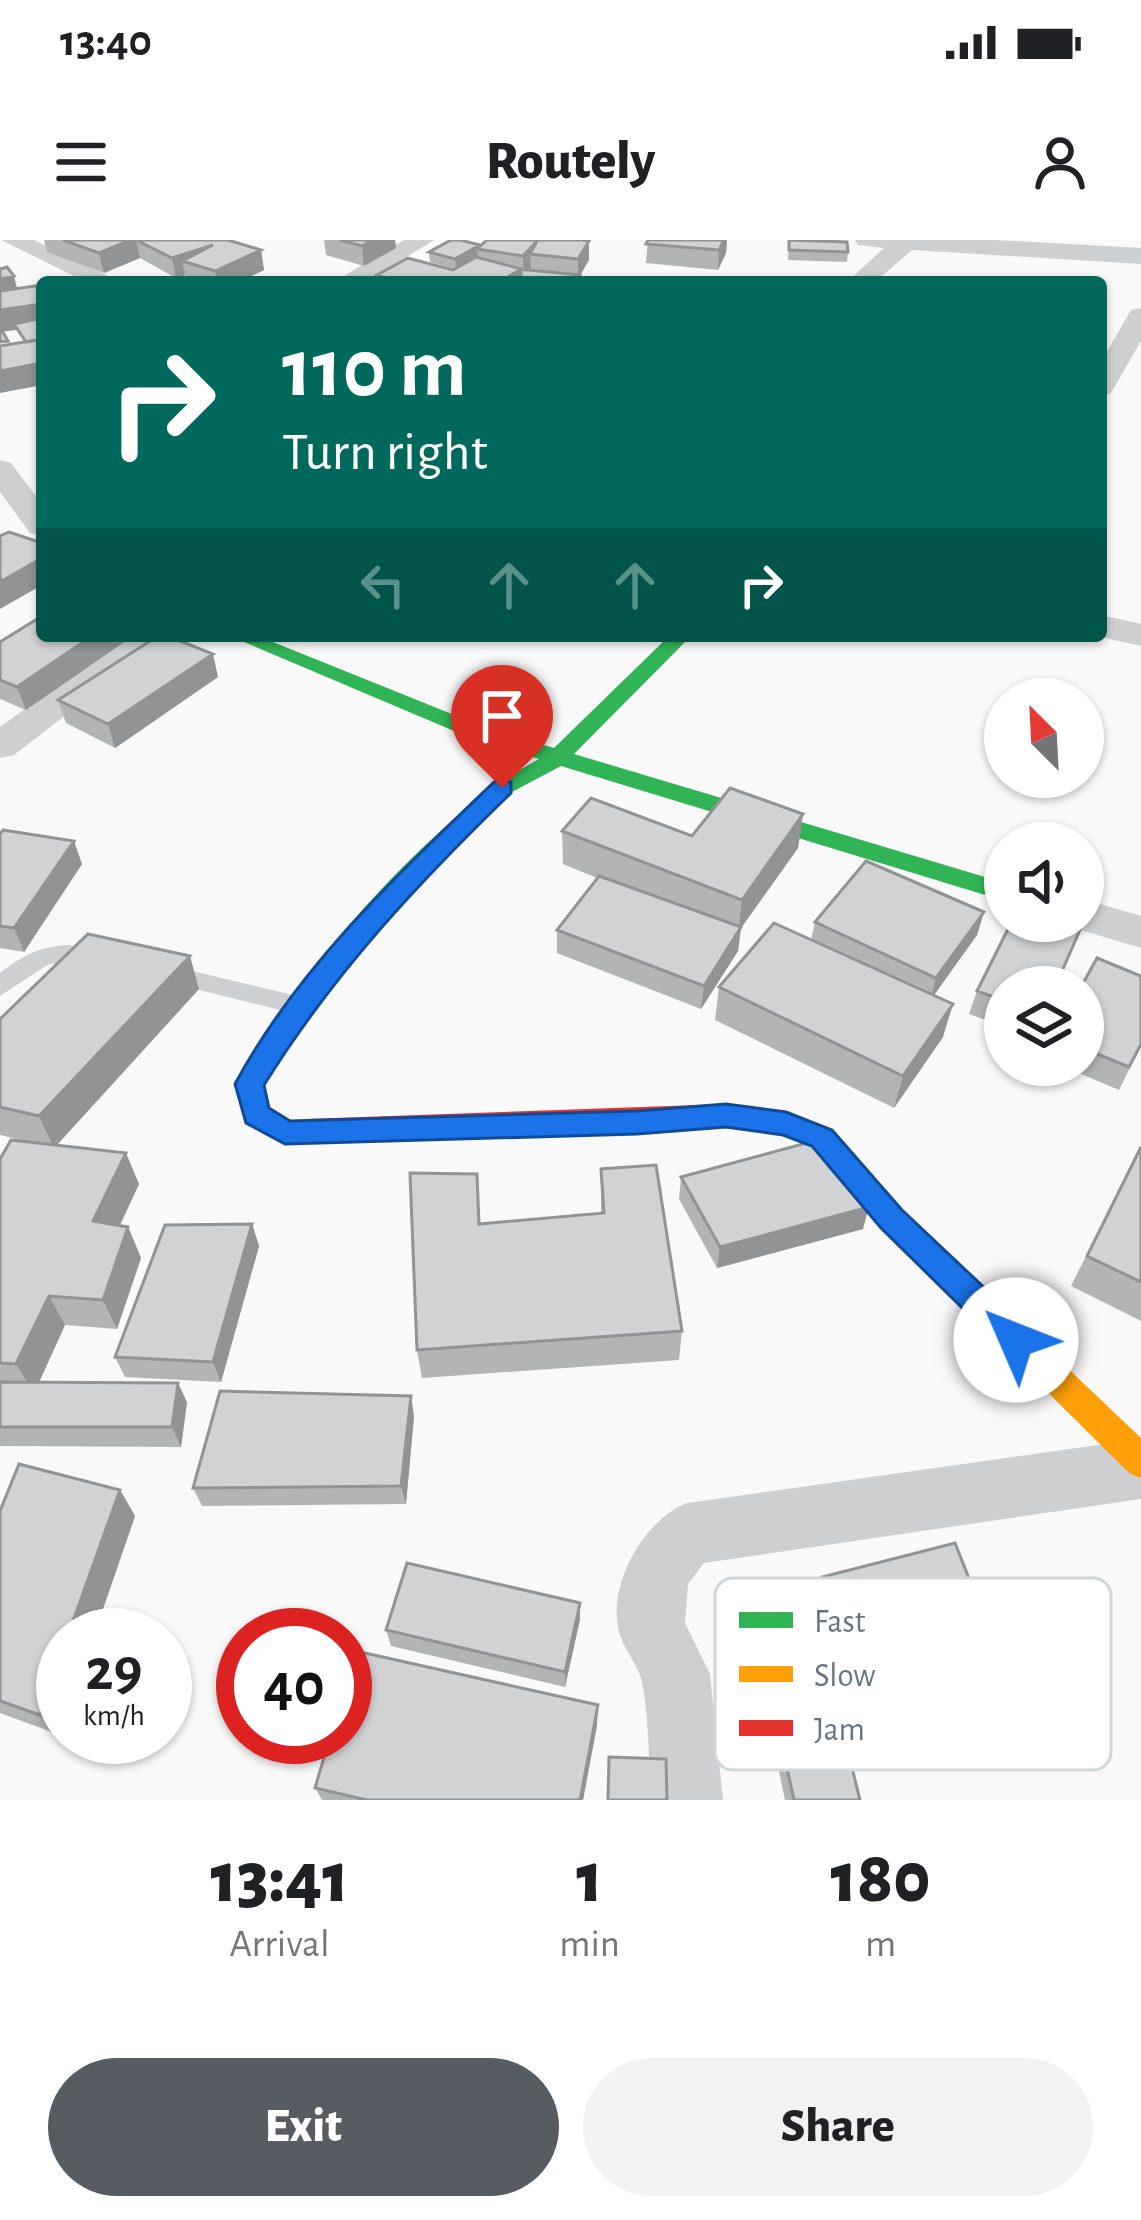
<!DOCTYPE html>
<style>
:root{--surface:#fff;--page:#f2f2f2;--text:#202124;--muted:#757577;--accent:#565c61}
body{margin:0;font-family:"Alegreya Sans",sans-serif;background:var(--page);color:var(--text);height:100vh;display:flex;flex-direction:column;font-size:45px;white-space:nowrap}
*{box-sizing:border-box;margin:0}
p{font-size:39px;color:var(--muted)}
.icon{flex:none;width:66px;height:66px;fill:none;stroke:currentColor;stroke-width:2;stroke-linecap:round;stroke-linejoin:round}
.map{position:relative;height:1560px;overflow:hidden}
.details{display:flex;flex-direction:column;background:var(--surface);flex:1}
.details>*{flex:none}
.top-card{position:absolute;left:36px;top:36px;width:1071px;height:366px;border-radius:12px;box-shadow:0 3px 9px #0004;background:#00695c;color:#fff;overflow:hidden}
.needle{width:78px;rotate:336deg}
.controls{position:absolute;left:984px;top:438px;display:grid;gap:24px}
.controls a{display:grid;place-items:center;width:120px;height:120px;border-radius:50%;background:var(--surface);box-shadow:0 3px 9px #0004;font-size:60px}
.speed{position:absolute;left:36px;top:1368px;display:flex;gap:24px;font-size:60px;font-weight:700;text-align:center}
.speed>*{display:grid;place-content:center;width:156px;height:156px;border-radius:50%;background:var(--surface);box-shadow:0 3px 9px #0004;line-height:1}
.speed small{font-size:30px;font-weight:400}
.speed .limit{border:18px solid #d22;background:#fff;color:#111}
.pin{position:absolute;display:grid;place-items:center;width:102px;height:102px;color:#fff;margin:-123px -51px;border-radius:50% 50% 50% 0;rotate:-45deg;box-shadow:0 0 12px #0007}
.pin .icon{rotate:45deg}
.me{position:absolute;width:132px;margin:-66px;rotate:314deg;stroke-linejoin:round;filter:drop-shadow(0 0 9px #0008)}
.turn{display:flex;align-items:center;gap:42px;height:252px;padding:0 48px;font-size:54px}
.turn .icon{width:156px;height:156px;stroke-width:2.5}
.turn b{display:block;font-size:84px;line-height:102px}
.lanes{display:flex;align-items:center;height:114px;padding:0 48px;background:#0003;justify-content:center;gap:60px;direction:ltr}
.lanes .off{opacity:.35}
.eta{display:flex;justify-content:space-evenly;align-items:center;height:204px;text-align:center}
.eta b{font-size:72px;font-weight:800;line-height:84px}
.action{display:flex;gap:24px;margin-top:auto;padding:24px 48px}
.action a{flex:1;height:138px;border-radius:72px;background:var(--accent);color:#fff;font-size:48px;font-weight:800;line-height:138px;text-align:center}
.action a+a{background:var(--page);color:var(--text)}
.status{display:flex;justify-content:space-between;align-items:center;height:84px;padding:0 60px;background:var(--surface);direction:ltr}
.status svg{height:33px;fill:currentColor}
header{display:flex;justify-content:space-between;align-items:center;height:156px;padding:0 48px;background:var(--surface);font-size:54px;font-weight:800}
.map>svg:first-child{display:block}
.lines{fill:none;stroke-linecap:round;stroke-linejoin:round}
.lane{fill:#cecfd0;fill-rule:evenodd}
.street{fill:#cecfd0;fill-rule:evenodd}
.fast{fill:#30b455;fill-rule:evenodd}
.slow{fill:#ff9f0a;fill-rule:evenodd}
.jam{fill:#e5322d;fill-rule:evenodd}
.wall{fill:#b3b5b5}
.shaded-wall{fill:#929394}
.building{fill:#d0d2d3;stroke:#929394;stroke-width:3}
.route{fill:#1a73e8;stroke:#114b97;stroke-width:3}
.key{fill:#fff;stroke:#d1d6da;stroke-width:3}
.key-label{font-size:33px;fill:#657683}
</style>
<div class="status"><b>13:40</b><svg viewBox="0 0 49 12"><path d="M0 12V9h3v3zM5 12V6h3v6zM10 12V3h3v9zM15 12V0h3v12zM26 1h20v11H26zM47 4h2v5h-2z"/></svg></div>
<header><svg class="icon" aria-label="menu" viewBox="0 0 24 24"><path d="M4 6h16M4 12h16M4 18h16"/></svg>Routely<svg class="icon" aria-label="person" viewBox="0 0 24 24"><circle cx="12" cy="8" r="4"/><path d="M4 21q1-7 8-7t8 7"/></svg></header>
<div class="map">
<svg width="1141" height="1560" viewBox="0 0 1141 1560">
<rect width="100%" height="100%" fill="#f9f9f9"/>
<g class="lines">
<path class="lane" d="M 69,705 L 106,712 L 110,718 L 98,726 L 69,722 L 49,724 L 0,756 L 0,733 C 21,716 41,706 69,705 Z
M 167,725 L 297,756 L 309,765 L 297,774 L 159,740 L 155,734 Z"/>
<path class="street" d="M 1,0 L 34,0 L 120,42 L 86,42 Z
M 404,0 L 434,0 L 366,42 L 334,42 Z
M 855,0 L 996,0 L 1141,8 L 1141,24 L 912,10 L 875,42 L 847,42 L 884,8 L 858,5 Z
M 1141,68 L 1141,101 L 1111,153 L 1101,156 L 1101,122 L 1131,70 Z
M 0,220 L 11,223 L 42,264 L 42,296 L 30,293 L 0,252 Z
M 1101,375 L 1141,384 L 1141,406 L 1097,396 Z
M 126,396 L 168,396 L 14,515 L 0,518 L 0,487 Z
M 1083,659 L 1141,676 L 1141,708 L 1067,686 L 1064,681 L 1083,681 Z
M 1141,1199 L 1141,1259 L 704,1323 L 688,1344 L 685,1383 L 710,1434 L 723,1560 L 651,1560 C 649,1523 649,1484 643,1447 C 641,1429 626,1413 620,1395 C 605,1348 643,1280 687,1263 Z"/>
<path class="fast" d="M 230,396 L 258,396 L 489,489 L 554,508 L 669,396 L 691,396 L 574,514 L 1005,643 L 1005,661 L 561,526 L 510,553 L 412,649 L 308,772 L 264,845 L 269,868 L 289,880 L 316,883 L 320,891 L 316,899 C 287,909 270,897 246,882 L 236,844 C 293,738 433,575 539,519 L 473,499 Z"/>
<path class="slow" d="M 1005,1075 L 1016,1079 L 1141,1198 L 1141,1238 L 1129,1233 L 994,1099 L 989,1089 L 994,1079 Z"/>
<path class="jam" d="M 726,864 L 786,871 L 832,890 L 903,970 L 1016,1079 L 1021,1089 L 1016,1099 L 1005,1103 L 994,1099 L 881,988 L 812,906 L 783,894 L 726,886 L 306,903 L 296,899 L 292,891 L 296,883 L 306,879 Z"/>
</g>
<path class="wall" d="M 44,0 L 228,0 L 261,10 L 264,30 L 239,42 L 191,42 L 186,41 L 185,35 L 176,38 L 140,18 L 104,33 L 47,12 Z
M 324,0 L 395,0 L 396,8 L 364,26 L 326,15 Z
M 648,0 L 727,0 L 726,13 L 718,30 L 646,23 Z
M 789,0 L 848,12 L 847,22 L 788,20 Z
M 589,1 L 589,20 L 580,35 L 580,42 L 373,42 L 378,39 L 377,35 L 455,29 L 430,22 L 429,12 L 480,7 Z
M 42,376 L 26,470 L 0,459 L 0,402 Z
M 218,437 L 115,508 L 66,483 L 58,460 Z
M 803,574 L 798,608 L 741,688 L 738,711 L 701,769 L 557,713 L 557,690 L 597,638 L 563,624 L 562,591 L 692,596 Z
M 0,594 L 82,624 L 24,712 L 0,708 Z
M 984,672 L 977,695 L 933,755 L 943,797 L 894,868 L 715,780 L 719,747 L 811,700 L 815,682 Z
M 1087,674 L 1056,747 L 1005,747 L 1005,787 L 969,774 L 977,751 Z
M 1083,747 L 1141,805 L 1119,850 L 1060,825 L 1083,825 Z
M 199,749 L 57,905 L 139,944 L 120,986 L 128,987 L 141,1018 L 117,1089 L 65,1085 L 39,1142 L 187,1162 L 181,1207 L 0,1206 L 0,919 L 28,902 L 0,895 L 0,779 Z
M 1141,906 L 1141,1081 L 1071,1046 Z
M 601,929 L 682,1091 L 679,1120 L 422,1138 L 417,1110 L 481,984 L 601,974 Z
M 681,937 L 863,989 L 717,1028 L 679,959 Z
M 252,984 L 259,1006 L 221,1142 L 125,1137 L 115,1117 Z
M 414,1176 L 406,1264 L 202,1266 L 193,1248 Z
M 120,1250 L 135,1276 L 94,1395 L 63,1395 L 63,1486 L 60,1495 L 0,1473 L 0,1271 Z
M 822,1337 L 985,1379 L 974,1395 L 836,1424 L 815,1353 Z
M 580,1363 L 580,1379 L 565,1447 L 391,1406 L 386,1390 Z
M 769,1446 L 860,1560 L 785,1560 L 764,1460 Z
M 597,1485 L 583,1560 L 322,1560 L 315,1548 Z"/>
<path class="shaded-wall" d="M 131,0 L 136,0 L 140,18 L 104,33 L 99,13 Z
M 372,0 L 395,0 L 396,8 L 364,26 L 362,6 Z
M 724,0 L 727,0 L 726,13 L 718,30 L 719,10 Z
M 537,1 L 530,14 L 531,28 L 524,36 L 523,16 Z
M 589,1 L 589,20 L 578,39 L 578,19 Z
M 480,5 L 477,9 L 478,17 L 456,29 L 455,19 Z
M 209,6 L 217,25 L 182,21 L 185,35 L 176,38 L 172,18 Z
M 261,10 L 264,30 L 239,42 L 217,42 L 215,31 Z
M 521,29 L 522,42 L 500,42 Z
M 14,36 L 19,56 L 0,69 L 0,39 Z
M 42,64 L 42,85 L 14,84 L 16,90 L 0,92 L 0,70 Z
M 42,123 L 42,145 L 0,153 L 0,131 Z
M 42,318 L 42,345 L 0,369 L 0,342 Z
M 92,396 L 133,396 L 26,470 L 17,447 Z
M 213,414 L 218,437 L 115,508 L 108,484 Z
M 803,574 L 798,608 L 741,688 L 738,711 L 701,769 L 704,746 L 738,693 L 742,660 Z
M 74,601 L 82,624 L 24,712 L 14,688 Z
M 984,672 L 977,695 L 930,761 L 936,738 Z
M 190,716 L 199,749 L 54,908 L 39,876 Z
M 953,764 L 943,797 L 894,868 L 903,836 Z
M 126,913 L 139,944 L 107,1011 L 93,981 Z
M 869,967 L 863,989 L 717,1028 L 720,1007 Z
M 252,984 L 259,1006 L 221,1142 L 213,1122 Z
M 128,987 L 141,1018 L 117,1089 L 103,1060 Z
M 49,1056 L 65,1085 L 34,1153 L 16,1124 Z
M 178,1143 L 187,1162 L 181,1207 L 172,1187 Z
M 411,1156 L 414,1176 L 406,1264 L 401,1246 Z
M 120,1250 L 135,1276 L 94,1395 L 68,1395 Z
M 580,1363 L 580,1379 L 565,1447 L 565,1432 Z
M 63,1410 L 63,1486 L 60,1495 L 40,1475 Z
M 598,1465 L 597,1485 L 583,1560 L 580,1560 Z"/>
<path class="building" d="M 63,0 L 131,0 L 99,13 Z
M 136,0 L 228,0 L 261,10 L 215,31 L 182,21 L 213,5 L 172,18 Z
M 340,0 L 372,0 L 362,6 Z
M 451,0 L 460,0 L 480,5 L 455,19 L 429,12 Z
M 487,0 L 583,0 L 589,1 L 578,19 L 530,14 L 537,1 L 523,16 L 477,9 Z
M 648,0 L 724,0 L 719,10 L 646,4 Z
M 789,0 L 847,2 L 848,12 L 789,10 Z
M 476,17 L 521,29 L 500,42 L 373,42 L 383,37 L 377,35 L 408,18 L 453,30 Z
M 7,27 L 14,36 L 0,39 L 0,29 Z
M 518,29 L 580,35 L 576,42 L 553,42 L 521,39 L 521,29 Z
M 42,45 L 42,64 L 0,70 L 0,51 Z
M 42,78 L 42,99 L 26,102 L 14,84 Z
M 0,87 L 8,101 L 0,102 Z
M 42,99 L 42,123 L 0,131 L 0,106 Z
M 9,292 L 42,303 L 42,318 L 0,342 L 0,296 Z
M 42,376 L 42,396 L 92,396 L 17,447 L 0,440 L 0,402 Z
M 158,396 L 168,396 L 213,414 L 108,484 L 58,460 Z
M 730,548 L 803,574 L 742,660 L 562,591 L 591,558 L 692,596 Z
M 3,590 L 74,601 L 14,688 L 0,686 L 0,594 Z
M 866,621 L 984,672 L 936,738 L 815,682 Z
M 599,636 L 741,687 L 704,746 L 557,690 Z
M 1083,672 L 1087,674 L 1055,747 L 1005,747 L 1005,761 L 977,751 L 1012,681 L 1083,681 Z
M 774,683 L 953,764 L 903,836 L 719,747 Z
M 88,694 L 190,716 L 39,876 L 0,867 L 0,779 Z
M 1097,718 L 1141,736 L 1141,804 L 1129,827 L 1083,808 L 1083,747 L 1081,747 Z
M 825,898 L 869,967 L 720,1007 L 681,937 Z
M 11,900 L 126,913 L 93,981 L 128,987 L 103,1060 L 49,1056 L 16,1124 L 0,1123 L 0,919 Z
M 1141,907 L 1141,1042 L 1087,1016 Z
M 656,925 L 682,1091 L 417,1110 L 410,933 L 477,934 L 479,984 L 604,973 L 601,929 Z
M 252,984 L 213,1122 L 115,1117 L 165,985 Z
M 0,1142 L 178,1143 L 172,1187 L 0,1187 Z
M 220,1151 L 411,1156 L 401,1246 L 193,1248 Z
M 19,1224 L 120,1250 L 68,1395 L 63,1395 L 63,1410 L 40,1475 L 0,1461 L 0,1271 Z
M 955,1303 L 985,1379 L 843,1409 L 822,1337 Z
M 407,1323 L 580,1363 L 565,1432 L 386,1390 Z
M 356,1411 L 598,1465 L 580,1560 L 367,1560 L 315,1548 L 330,1497 L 345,1497 L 345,1447 Z
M 830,1439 L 860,1560 L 794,1560 L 769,1446 Z
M 609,1517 L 666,1519 L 667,1560 L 608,1560 Z"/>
<path class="route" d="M 502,540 L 511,542 L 511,553 C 418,643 333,734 264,845 L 269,868 L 290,881 L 637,871 L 726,864 L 786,872 L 832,890 L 902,970 L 1028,1089 L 1033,1100 L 1028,1110 L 1016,1115 L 1005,1110 L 881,988 L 812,906 L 783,895 L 726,887 L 637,894 L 285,904 L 246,883 L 235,844 C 298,727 399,633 494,542 Z"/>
<rect x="715" y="1338" width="396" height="192" rx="18" class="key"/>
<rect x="739" y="1372" width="54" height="16" fill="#30b455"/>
<rect x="739" y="1426" width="54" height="16" fill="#ff9f0a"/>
<rect x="739" y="1480" width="54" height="16" fill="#e5322d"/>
<g class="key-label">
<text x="814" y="1392">Fast</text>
<text x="814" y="1446">Slow</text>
<text x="814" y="1500">Jam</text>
</g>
</svg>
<div class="controls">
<a><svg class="needle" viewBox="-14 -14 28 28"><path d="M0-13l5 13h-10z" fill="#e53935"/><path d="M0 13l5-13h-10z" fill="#757577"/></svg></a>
<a><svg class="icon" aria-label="sound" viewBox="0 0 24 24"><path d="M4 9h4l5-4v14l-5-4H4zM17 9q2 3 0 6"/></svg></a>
<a><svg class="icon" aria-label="layers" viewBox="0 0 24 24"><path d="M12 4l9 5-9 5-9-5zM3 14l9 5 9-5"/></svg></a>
</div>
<div class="speed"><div>29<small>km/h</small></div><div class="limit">40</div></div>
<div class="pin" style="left:502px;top:548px;background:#d93025"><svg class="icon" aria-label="arrive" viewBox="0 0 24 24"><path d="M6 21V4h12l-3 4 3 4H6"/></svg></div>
<svg class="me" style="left:1016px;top:1100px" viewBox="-20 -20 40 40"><circle r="19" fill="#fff"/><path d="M0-13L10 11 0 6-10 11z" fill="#1a73e8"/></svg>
<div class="top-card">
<div class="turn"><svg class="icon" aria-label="right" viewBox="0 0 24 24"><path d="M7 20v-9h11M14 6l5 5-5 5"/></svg><div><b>110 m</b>Turn right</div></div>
<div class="lanes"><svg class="icon off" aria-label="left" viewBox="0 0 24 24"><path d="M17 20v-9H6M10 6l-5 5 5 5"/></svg><svg class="icon off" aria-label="ahead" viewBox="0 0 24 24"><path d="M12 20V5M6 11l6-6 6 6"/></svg><svg class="icon off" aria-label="ahead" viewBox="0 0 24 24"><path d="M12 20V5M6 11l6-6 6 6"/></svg><svg class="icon" aria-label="right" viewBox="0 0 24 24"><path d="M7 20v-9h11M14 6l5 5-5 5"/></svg></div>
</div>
</div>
<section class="details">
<div class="eta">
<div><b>13:41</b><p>Arrival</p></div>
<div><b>1</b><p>min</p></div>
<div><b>180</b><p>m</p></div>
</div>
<div class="action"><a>Exit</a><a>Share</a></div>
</section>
